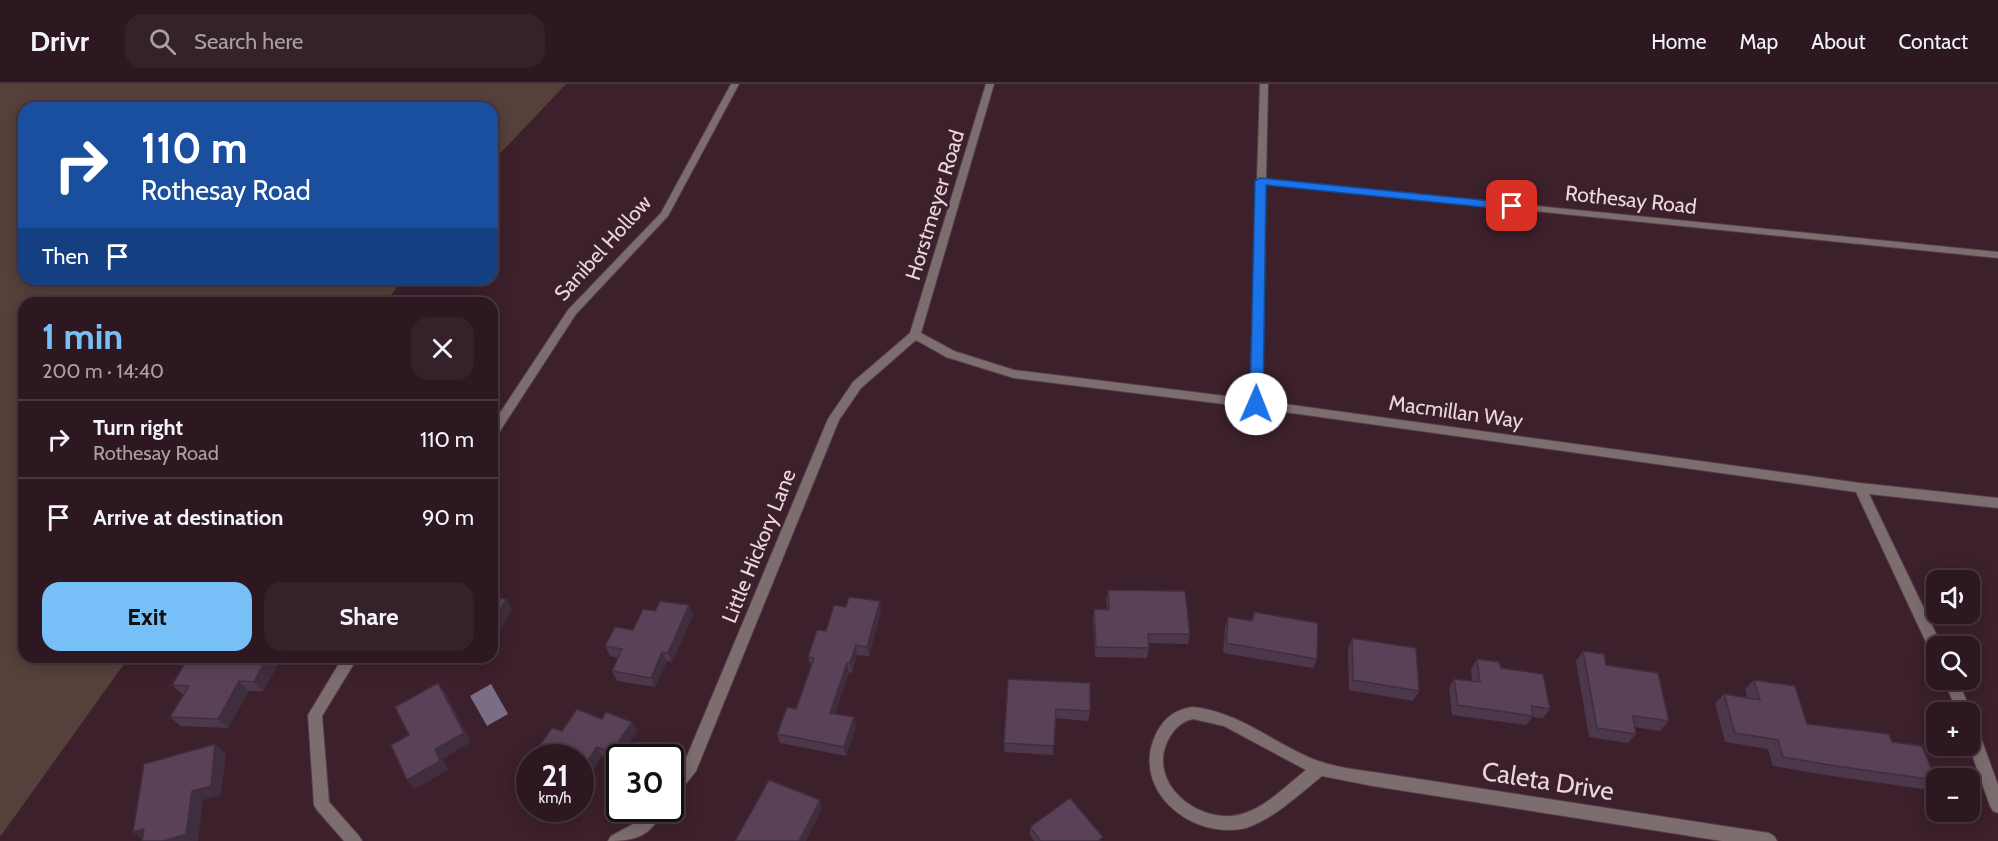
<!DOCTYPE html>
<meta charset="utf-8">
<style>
:root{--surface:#2d1821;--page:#35212a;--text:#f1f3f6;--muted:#a7a0a5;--line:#48373f;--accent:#77bff7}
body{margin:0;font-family:Cabin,sans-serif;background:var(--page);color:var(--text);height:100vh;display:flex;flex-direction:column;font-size:22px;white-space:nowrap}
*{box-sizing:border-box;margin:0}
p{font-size:20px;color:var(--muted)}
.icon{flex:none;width:33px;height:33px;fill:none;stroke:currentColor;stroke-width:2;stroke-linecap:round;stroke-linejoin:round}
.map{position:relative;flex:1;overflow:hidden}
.drawer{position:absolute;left:18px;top:213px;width:480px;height:366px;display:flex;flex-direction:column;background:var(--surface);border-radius:18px;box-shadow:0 3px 15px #0003,0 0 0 2px var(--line)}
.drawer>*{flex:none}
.guide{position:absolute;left:18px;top:18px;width:480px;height:183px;border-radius:18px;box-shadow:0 3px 15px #0003,0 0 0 2px var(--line);background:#1a4fa0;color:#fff;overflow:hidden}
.buttons{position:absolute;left:1926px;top:486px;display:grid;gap:12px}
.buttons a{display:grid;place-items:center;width:54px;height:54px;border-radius:12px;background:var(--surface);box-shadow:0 3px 15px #0003,0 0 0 2px var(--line);font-size:30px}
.speed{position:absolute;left:516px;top:660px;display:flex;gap:12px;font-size:30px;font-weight:700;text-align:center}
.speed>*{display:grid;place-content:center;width:78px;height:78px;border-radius:50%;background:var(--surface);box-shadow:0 3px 15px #0003,0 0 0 2px var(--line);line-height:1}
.speed small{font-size:15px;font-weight:400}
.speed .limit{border:3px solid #111;border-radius:9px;background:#fff;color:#111}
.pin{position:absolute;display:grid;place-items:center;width:51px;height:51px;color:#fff;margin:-26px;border-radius:12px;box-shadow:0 3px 9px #0006}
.me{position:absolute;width:66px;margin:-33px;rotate:1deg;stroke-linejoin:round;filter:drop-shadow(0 0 4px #0008)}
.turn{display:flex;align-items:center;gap:21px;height:126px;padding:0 24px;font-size:27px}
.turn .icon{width:78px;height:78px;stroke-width:2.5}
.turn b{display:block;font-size:42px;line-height:51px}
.then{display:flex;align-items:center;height:57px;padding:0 24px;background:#0003;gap:12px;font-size:22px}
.round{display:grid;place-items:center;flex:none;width:63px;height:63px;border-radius:18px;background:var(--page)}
.summary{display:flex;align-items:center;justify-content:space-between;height:102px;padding:0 24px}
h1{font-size:36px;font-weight:800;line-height:45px;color:var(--accent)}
.primary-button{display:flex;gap:12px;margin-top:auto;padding:12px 24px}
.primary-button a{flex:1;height:69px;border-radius:18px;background:var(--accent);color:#111;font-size:24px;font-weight:800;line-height:69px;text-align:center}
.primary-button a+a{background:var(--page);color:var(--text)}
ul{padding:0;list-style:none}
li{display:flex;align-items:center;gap:18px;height:78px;padding:0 24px;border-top:2px solid var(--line)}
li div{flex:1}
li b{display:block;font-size:22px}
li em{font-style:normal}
header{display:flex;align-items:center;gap:36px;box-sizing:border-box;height:84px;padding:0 30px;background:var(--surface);border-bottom:2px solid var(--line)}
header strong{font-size:28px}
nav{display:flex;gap:33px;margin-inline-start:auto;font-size:21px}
.search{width:420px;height:54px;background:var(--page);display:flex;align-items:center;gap:15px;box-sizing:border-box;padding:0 21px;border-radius:18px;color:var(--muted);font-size:22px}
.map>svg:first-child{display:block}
.green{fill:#55403b}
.water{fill:#7a6d86}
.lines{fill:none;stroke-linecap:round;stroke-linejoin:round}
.minor-casing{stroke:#583d48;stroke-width:2}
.minor{fill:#7c6d6e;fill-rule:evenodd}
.wall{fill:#4d384b}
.shaded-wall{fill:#3f2e3d}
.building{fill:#5a4157;stroke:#3f2e3d;stroke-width:1.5}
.route{fill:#1a73e8;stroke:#114b97;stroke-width:1.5}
.labels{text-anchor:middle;stroke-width:4.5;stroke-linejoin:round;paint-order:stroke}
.street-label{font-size:21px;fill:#ead6de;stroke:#3c202c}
.near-street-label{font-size:26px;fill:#ead6de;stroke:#3c202c}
</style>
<header>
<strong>Drivr</strong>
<div class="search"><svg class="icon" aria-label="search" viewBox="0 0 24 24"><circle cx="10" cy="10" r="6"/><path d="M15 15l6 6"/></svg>Search here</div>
<nav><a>Home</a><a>Map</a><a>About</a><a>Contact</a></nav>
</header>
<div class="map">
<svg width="1998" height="757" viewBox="0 0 1998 757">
<rect width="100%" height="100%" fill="#3c202c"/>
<path class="green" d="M 0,0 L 566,0 L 492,78 L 492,24 L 24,24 L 24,195 L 403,195 L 385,219 L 24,219 L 24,573 L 129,573 L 0,753 Z"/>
<path class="water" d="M 491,600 L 508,630 L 487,642 L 470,612 Z"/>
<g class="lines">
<g class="minor-casing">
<path id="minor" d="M 731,0 L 739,0 L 668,132 L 576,230 L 496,353 L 492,354 L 492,341 L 568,226 L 661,129 Z
M 986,0 L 994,0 L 921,249 L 954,267 L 1014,286 L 1250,315 L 1260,0 L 1268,0 L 1266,95 L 1998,168 L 1998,174 L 1266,100 L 1262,317 L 1860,399 L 1998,414 L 1998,424 L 1869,410 L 1942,562 L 1936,562 L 1936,571 L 1931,569 L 1856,408 L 1256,324 L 1014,294 L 946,273 L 916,256 L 861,304 L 839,336 L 696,687 L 675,713 L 670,715 L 670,696 L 685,677 L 828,335 L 853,298 L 910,249 Z
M 343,573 L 358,573 L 322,632 L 329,718 L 359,752 L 362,757 L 344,757 L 317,726 L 314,721 L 308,631 Z
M 1944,596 L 1958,596 L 1971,628 L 1970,632 L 1970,628 L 1957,628 Z
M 1193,623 C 1237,628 1267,654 1306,672 C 1327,682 1351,685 1373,688 L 1769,749 L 1774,752 L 1777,757 L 1722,757 L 1373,702 L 1322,692 C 1298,711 1275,734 1246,744 C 1190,757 1128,704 1157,648 C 1165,633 1176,625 1193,623 ZM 1193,635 L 1224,642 L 1306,686 C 1287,701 1268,721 1245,729 C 1201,745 1141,697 1171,651 C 1177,642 1183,637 1193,635 Z
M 1970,636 L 1975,638 L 1977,643 L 1998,701 L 1998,729 L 1993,727 L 1990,722 L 1969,662 Z
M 647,724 L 664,724 C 652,752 636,757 608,757 L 611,752 L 637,738 Z"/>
</g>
<use href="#minor" class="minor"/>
</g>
<path class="wall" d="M 1108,506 L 1190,550 L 1188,560 L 1149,559 L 1149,564 L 1147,574 L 1095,573 L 1093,535 L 1094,525 L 1107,526 L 1106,516 Z
M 689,521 L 693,531 L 672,578 L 667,577 L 655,603 L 617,597 L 612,587 L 618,574 L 610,572 L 605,562 L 633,546 L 655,527 Z
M 881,527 L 869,572 L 857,571 L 852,589 L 849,588 L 835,630 L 854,633 L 856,643 L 846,672 L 780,659 L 777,650 L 796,625 L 811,583 L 808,573 L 826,547 Z
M 1254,528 L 1317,575 L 1313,584 L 1223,569 L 1225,543 L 1228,533 L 1251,536 Z
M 1352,554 L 1419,607 L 1413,617 L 1349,606 L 1348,564 Z
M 1583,567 L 1606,581 L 1669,637 L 1660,647 L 1635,643 L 1636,650 L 1628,659 L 1589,653 L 1576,577 Z
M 232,573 L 282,573 L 263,607 L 249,607 L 228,644 L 181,642 L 170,633 L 183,611 L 172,601 L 231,576 Z
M 1477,575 L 1501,584 L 1550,625 L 1543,634 L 1532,633 L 1526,641 L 1452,631 L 1449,604 L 1454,595 L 1472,597 L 1471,585 Z
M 1008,595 L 1090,627 L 1088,637 L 1055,634 L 1053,671 L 1004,668 Z
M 1754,596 L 1807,640 L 1892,658 L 1936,696 L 1923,705 L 1825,691 L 1773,682 L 1768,665 L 1725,658 L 1715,619 L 1724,610 L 1747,613 L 1745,605 Z
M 602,635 L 637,647 L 616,678 L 602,672 L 584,700 L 580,698 L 580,674 L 547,674 L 545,673 L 538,664 L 562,647 Z
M 1030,743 L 1102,757 L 1034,757 L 1030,751 Z"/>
<path class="shaded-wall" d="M 506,515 L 512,525 L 492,562 L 492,541 Z
M 880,517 L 881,527 L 869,572 L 867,563 Z
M 689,521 L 693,531 L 672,578 L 668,569 Z
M 856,561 L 857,571 L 852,589 L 850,579 Z
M 662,568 L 667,577 L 655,603 L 651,594 Z
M 267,573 L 282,573 L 263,607 L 254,598 Z
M 847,579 L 849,588 L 832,638 L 830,629 Z
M 239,597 L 249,607 L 228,644 L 218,635 Z
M 438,599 L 445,608 L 471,658 L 443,675 L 448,686 L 415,705 L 407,696 L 435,665 Z
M 854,633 L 856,643 L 846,672 L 844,663 Z
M 632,638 L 637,647 L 616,678 L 611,669 Z
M 215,660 L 226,670 L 221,711 L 203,716 L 198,757 L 164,757 L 192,707 Z
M 597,663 L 602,672 L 584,700 L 580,695 L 580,687 Z
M 820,716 L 822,725 L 806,757 L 799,757 Z
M 144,745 L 145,757 L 133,748 Z"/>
<path class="building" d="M 1108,506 L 1185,507 L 1190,550 L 1148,550 L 1149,564 L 1096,563 L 1094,525 L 1109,526 Z
M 492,513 L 506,515 L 492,541 Z
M 849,513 L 880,517 L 867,563 L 856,561 L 850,579 L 847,579 L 830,629 L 854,633 L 844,663 L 777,650 L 787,623 L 796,625 L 814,574 L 808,573 L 817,546 L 826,547 L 834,521 L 846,523 Z
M 660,517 L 689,521 L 668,569 L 662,568 L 651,594 L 612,587 L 622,565 L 605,562 L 615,543 L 633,546 L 643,525 L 655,527 Z
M 1254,528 L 1318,539 L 1317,575 L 1226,559 L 1228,533 L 1253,537 Z
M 1352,554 L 1416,564 L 1419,607 L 1353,596 Z
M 1583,567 L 1604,570 L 1606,581 L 1658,589 L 1669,637 L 1633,632 L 1636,650 L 1597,644 Z
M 232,573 L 267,573 L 254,598 L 239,597 L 218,635 L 170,633 L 189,602 L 172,601 L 188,574 L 231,576 Z
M 1477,575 L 1499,578 L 1501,584 L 1543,590 L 1550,625 L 1531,622 L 1533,632 L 1458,621 L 1454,595 L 1480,598 Z
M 1008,595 L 1090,599 L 1090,627 L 1056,625 L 1054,662 L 1004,659 Z
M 1754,596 L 1795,602 L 1807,640 L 1889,650 L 1892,658 L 1922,662 L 1936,696 L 1836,682 L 1783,673 L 1778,656 L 1735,649 L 1724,610 L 1760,616 Z
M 438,599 L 464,649 L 435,665 L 440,677 L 407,696 L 391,661 L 409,651 L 395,623 Z
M 577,625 L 602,635 L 606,628 L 632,638 L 611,669 L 597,663 L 580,687 L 580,674 L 560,674 L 560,672 L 538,664 L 552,644 L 562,647 Z
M 215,660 L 211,702 L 192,707 L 186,750 L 164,757 L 142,757 L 144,745 L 133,748 L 144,680 Z
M 769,696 L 820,716 L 799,757 L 735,757 Z
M 1070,714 L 1103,753 L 1098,757 L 1041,757 L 1030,743 Z"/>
<path class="route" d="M 1260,94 L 1512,119 L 1517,122 L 1512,126 L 1266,101 L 1263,320 L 1256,324 L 1250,320 L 1255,97 Z"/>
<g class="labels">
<g class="street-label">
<text transform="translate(1631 116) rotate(6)" y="7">Rothesay Road</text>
<text transform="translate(935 121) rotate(-73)" y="7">Horstmeyer Road</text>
<text transform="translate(603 164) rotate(-48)" y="7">Sanibel Hollow</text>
<text transform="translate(1456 328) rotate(8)" y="7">Macmillan Way</text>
<text transform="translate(759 462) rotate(-68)" y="7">Little Hickory Lane</text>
</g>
<g class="near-street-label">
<text transform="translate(1548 697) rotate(9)" y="9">Caleta Drive</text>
</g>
</g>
</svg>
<div class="buttons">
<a><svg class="icon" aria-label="sound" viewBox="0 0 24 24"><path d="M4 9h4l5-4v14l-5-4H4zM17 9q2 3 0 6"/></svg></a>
<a><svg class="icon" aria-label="search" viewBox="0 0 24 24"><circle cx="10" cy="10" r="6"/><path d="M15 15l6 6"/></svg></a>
<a>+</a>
<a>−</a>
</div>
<div class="speed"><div>21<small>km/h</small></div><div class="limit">30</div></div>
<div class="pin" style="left:1512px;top:122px;background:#d93025"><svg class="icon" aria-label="arrive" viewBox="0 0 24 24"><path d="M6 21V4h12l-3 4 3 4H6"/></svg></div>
<svg class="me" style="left:1256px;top:320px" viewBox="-20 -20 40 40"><circle r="19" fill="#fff"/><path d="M0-13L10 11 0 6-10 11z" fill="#1a73e8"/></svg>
<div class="guide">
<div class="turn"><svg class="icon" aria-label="right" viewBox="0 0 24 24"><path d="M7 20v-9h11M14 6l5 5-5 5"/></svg><div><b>110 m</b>Rothesay Road</div></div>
<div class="then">Then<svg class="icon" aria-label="arrive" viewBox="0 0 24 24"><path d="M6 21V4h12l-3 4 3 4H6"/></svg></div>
</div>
<section class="drawer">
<div class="summary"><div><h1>1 min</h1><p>200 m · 14:40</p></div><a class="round"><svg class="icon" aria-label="close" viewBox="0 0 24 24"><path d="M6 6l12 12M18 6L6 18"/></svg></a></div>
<ul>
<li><svg class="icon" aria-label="right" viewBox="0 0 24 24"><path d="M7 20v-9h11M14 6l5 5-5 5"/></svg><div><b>Turn right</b><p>Rothesay Road</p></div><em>110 m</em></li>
<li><svg class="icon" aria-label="arrive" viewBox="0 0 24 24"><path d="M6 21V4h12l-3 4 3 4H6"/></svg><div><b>Arrive at destination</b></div><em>90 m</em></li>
</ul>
<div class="primary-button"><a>Exit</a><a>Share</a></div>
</section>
</div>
